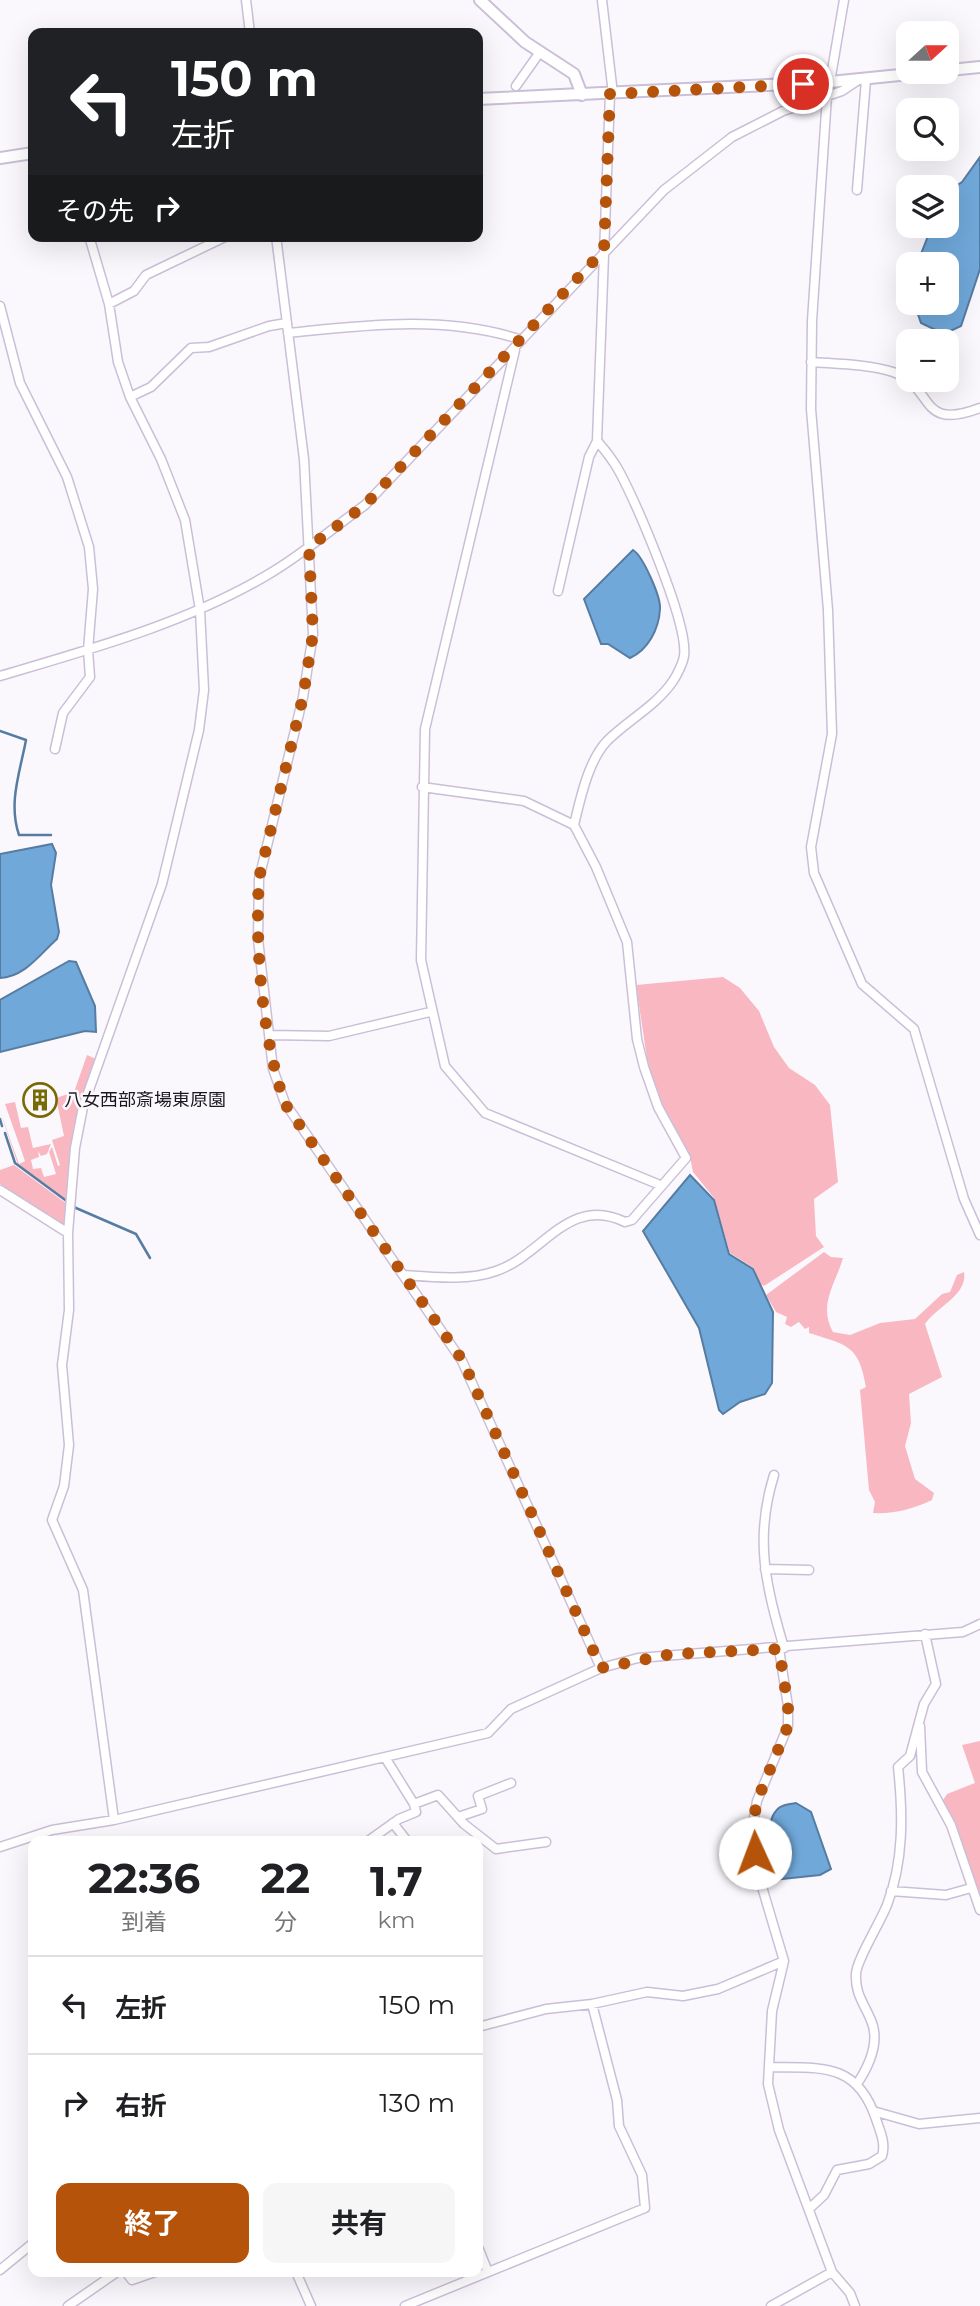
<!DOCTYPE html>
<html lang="ja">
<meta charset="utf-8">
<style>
:root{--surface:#fff;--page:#f6f6f6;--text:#202124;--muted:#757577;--line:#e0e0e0;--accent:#b45309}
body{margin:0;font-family:Montserrat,"Noto Sans JP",sans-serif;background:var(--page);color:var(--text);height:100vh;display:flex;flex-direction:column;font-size:26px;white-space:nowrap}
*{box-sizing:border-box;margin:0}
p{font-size:23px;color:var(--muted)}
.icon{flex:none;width:38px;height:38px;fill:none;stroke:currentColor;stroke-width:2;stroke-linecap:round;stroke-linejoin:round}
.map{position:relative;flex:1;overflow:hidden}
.sheet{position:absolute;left:28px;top:1836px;width:455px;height:441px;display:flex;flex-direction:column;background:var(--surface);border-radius:14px;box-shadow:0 7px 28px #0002}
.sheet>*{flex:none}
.hud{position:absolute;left:28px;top:28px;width:455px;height:214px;border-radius:14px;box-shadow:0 7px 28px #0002;background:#202124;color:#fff;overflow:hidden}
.needle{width:46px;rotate:69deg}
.tools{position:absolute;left:896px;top:21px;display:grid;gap:14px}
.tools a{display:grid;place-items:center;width:63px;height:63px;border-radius:14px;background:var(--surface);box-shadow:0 7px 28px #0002;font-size:35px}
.pin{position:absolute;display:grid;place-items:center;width:60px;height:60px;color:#fff;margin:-30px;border:4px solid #fff;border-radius:50%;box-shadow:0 2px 7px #0007}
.me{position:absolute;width:77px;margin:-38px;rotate:358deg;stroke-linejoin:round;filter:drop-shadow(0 0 5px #0008)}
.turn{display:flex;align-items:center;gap:24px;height:147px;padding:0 28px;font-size:32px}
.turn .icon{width:91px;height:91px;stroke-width:2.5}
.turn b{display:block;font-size:49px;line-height:60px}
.then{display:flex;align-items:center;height:66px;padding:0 28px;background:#0003;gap:14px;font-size:26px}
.eta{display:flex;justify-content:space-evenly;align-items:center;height:119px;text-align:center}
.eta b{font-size:42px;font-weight:700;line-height:49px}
.cta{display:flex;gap:14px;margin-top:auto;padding:14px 28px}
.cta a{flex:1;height:80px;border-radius:14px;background:var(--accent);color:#fff;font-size:28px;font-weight:700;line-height:80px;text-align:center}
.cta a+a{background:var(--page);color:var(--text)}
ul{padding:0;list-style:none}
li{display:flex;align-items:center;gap:21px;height:98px;padding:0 28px;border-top:2px solid var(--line)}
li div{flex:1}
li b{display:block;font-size:26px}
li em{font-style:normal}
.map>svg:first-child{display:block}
.green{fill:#f9b8c1}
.water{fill:#70a8da;stroke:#577ca2;stroke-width:2}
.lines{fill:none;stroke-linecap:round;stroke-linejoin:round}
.stream{stroke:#577ca2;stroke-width:2.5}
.minor-casing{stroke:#cbbfd8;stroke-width:11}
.secondary-casing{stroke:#cbbfd8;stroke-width:14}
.minor{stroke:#fff;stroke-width:8}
.secondary{stroke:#fff;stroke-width:10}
.route{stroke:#b45309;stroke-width:12;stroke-dasharray:0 21.6}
.labels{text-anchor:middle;stroke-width:5;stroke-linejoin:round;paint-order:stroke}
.poi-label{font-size:18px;fill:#1c1720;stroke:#faf8fd;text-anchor:start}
</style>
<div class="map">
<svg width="980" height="2306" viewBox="0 0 980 2306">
<rect width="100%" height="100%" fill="#faf8fd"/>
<path class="green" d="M 723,977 L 740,988 L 759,1011 L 774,1047 L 789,1068 L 815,1085 L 830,1105 L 838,1182 L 814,1199 L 816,1236 L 824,1247 L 764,1286 L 759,1283 L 754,1268 L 730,1253 L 714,1198 L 693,1172 L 690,1157 L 660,1106 L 648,1065 L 636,985 Z
M 87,1055 L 96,1059 L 74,1127 L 67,1202 L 18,1165 L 0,1111 L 19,1164 L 25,1161 L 5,1104 L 15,1102 L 21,1128 L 28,1127 L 33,1148 L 51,1144 L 47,1154 L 41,1156 L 38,1151 L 39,1157 L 31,1160 L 33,1169 L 41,1168 L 44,1177 L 56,1174 L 49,1152 L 52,1147 L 58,1166 L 60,1165 L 52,1140 L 64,1136 L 56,1098 L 74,1092 Z
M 14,1165 L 67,1204 L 66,1222 L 62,1224 L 0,1184 L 0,1170 Z
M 824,1252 L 831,1257 L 843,1258 C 835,1285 818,1305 833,1332 L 850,1335 L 880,1323 L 915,1319 L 942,1294 L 950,1292 L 957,1275 L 964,1272 C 968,1295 936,1307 925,1324 L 942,1377 L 909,1394 L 911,1423 L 905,1446 L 915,1479 L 934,1493 L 932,1500 C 913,1509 894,1514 873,1513 L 875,1502 L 869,1490 L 860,1390 L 866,1387 C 859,1344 846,1345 809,1333 L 809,1327 L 805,1329 L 799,1322 L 791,1327 L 785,1324 L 787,1317 L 776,1312 L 766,1295 Z
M 980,1741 L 980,1904 L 941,1803 L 947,1794 L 975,1783 L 962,1745 Z"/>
<path class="water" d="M 980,157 L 980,269 L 961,326 L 944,334 L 921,323 L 914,303 L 947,303 L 947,264 L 917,264 L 932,226 L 947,226 L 947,192 L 962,182 Z
M 633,550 C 643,556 661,597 660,609 C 659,629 648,650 630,658 L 608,644 L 601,644 L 584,599 Z
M 52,844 L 56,853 L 51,885 L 59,932 L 57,939 C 40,954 25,977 0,978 L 0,854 Z
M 69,961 L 76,962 L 95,1006 L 96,1032 L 85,1031 L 0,1052 L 0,1000 Z
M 690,1175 L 714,1200 L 729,1254 L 753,1269 L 773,1312 L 772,1383 L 765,1394 L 740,1402 L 723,1414 L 719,1410 L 699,1328 L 643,1231 Z
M 796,1803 L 811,1812 L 831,1869 L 820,1875 L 773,1880 C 765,1869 766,1822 776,1811 C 780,1805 789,1804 796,1803 Z"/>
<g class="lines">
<path class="stream" d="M 0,731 L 26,740 C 20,772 8,803 19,835 L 51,835
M 0,1119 L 2,1126
M 5,1133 L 15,1163 L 76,1208 L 136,1234 L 150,1258"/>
<g class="minor-casing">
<path id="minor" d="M 246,0 L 250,33
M 602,0 L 613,94
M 830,82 L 844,0
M 516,86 L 540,52
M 827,96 L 812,321 L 811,409 L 828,610 L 832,734 L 811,847 L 814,873 L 862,984 L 914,1029 L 964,1199 L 980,1235
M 857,190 L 866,80
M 89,236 L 109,304 L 118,362 L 130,397 L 161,459 L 185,520 L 200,610 L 204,690 L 199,730 L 162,884 L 83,1107 L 75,1148 L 68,1233 L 69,1310 L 62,1365 L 69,1445 L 64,1486 L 52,1520 L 83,1590 L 114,1820
M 276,236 L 304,459 L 313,634 L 303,697 L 259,879 L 258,939 L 273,1069 L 285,1103 L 462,1361 L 601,1668
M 109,304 L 134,291 L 146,275 L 227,236
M 0,306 L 20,383 L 67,477 L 89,547 L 93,589 L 88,650 L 90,677 L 63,713 L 55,749
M 288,333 C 367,325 445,315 522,340
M 515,350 L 425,729 L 421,960 L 445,1066 L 485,1113 L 660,1185
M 811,362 C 838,364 867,364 893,372 C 936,387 917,432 980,408
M 130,397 L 151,387 L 191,348 L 209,347 L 269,326 L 287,323
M 558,591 L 589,457 L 597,441
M 0,676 C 91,649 187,623 269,574 C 303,554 333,528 365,505 L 664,190 L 732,137 L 783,111 L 842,91 L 857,81
M 574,825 C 580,800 588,761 607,741 C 628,720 656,706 673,681 C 677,675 683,663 684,656 C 689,624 636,503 619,471 C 613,460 605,450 597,441 L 610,94
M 269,1035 L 329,1036 L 430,1012
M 0,1190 L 68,1233
M 404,1275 C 431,1277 469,1281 496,1271 C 542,1256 569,1194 625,1222 L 632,1220 L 686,1158 L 658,1107 L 644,1067 L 637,1039 L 627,942 L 596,867 L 574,825 L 524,801 L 422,787
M 774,1475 C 754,1539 766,1586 784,1648
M 765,1569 L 809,1570
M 779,1649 L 788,1706 L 788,1726 L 757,1801 L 752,1829 L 757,1870 L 784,1961 L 772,2011 L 768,2084 L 779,2130 L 832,2272 L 850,2293 L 855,2306
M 920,1726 L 922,1772 L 951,1825 L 980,1910
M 386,1759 L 414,1804 L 438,1795 L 464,1824 L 496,1849 L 546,1842
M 458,1817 L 482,1809 L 478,1796 L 511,1783
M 393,1823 L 407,1841
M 368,1841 L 399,1819 L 416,1812 L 414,1804
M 0,1847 L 52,1830 L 114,1820 L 488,1733 L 511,1709 L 601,1668 L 638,1658 L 963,1632 L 980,1624
M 891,1891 L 946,1895 L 971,1888
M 478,2027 L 546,2009 L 592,2004 L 647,1992 L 683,1996 L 718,1989 L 784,1961
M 770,2067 C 821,2068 857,2062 876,2119 C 880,2131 886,2143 882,2156 L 869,2164 L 837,2170 L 824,2195 L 810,2208
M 857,2084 C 869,2066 881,2040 870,2018 C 863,2002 855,1993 856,1974 C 856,1961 881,1921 887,1905 C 904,1861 903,1813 898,1767 L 910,1756 L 924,1704 L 936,1684 L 925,1634
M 873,2111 L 919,2124 L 980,2118
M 478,2247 L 488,2272
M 0,2270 L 33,2243
M 126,2272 L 132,2280 L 155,2272
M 296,2272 L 311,2306
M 68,2306 L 117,2272
M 405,2306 L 645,2208 L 642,2175 L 619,2126 L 617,2100 L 592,2004
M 771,2306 L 832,2272"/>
</g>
<g class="secondary-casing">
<path id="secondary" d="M 480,0 L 525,42 L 574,74 L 582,95
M 478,99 L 830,82 L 980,67
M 0,158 L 33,153"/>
</g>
<use href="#minor" class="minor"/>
<use href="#secondary" class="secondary"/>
</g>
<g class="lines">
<path class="route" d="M 755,1853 L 752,1829 L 757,1801 L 788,1726 L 788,1706 L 779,1649 L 672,1654 L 601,1668 L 463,1361 L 285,1104 C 262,1037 255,949 259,878 L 303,697 L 313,634 L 309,547 L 365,505 L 604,250 L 610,94 L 803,84"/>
</g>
<defs>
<g id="building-ring" transform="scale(1.75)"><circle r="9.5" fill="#faf8fd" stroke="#786b05" stroke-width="1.5"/><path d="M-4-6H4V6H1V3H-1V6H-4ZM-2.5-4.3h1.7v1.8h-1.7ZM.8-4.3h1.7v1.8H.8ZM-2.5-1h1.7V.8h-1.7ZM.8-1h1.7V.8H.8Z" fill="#786b05"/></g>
</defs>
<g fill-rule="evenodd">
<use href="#building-ring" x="40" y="1100"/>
</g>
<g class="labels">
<g class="poi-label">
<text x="64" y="1106">八女西部斎場東原園</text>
</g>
</g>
</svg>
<div class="tools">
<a><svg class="needle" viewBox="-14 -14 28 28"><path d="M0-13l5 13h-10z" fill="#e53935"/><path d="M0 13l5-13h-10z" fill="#757577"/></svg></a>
<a><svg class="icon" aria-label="search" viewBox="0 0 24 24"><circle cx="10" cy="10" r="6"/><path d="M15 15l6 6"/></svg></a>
<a><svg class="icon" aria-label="layers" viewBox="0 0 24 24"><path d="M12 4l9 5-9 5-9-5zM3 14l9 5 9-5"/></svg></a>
<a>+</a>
<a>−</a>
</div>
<div class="pin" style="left:803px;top:84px;background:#d93025"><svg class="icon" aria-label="arrive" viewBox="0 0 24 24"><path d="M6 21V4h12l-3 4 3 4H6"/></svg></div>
<svg class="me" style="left:755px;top:1853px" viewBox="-20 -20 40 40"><circle r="19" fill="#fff"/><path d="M0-13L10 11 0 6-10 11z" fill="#b45309"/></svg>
<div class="hud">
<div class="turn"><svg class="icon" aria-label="left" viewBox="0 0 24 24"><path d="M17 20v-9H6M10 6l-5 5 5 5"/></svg><div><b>150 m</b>左折</div></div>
<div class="then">その先<svg class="icon" aria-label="right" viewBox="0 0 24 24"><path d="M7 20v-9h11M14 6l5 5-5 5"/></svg></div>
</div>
<section class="sheet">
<div class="eta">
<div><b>22:36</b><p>到着</p></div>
<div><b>22</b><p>分</p></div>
<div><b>1.7</b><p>km</p></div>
</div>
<ul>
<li><svg class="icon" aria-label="left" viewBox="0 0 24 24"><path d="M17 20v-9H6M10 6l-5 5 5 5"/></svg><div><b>左折</b></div><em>150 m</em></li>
<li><svg class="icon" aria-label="right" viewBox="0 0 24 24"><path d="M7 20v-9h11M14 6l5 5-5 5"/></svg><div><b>右折</b></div><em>130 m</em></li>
</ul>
<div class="cta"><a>終了</a><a>共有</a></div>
</section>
</div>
